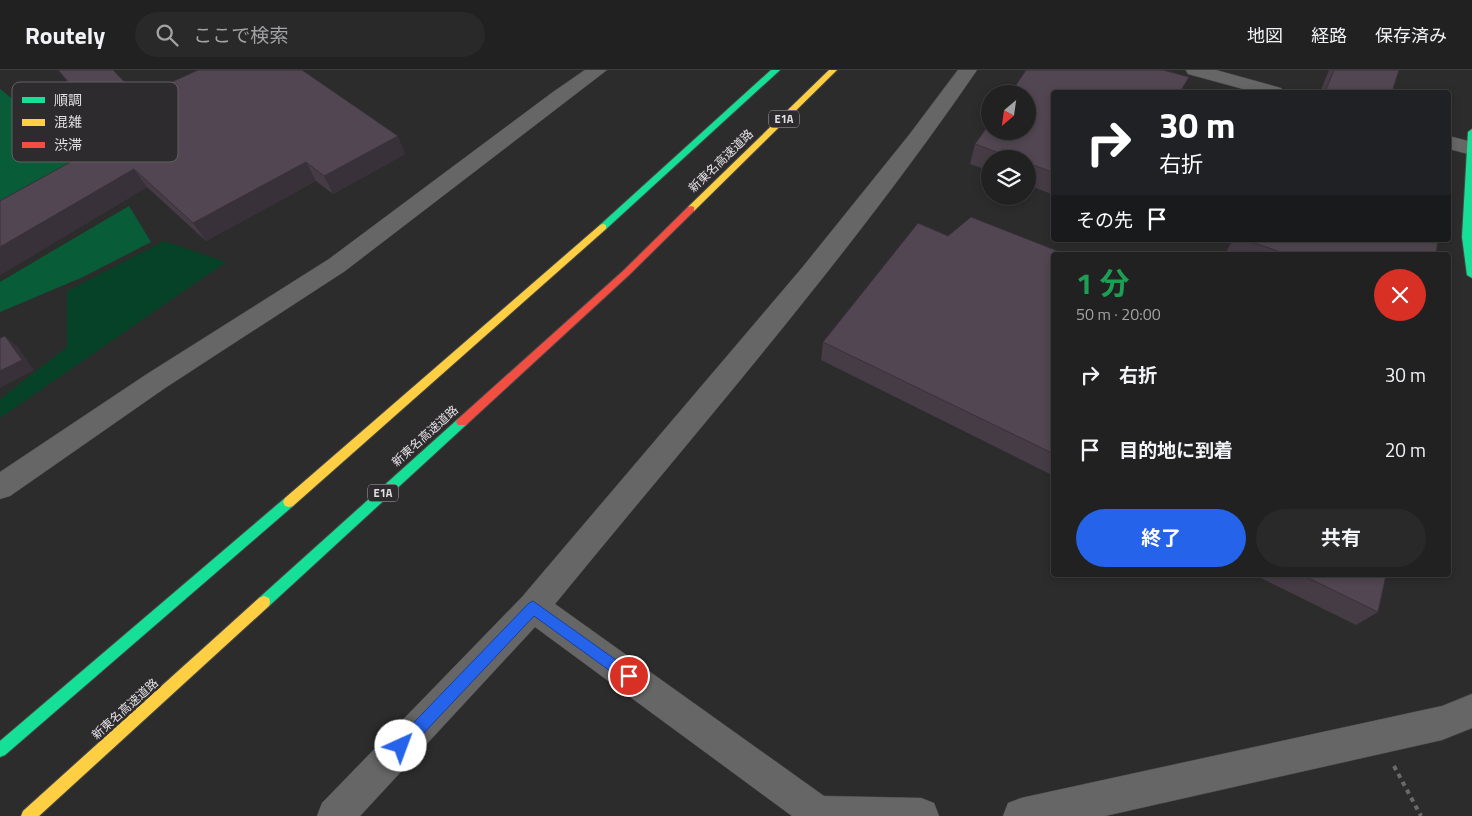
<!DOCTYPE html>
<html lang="ja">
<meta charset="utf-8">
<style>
:root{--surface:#212121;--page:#29292a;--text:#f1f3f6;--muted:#a2a3a5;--line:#3e3e3f;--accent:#2563eb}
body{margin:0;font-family:"Titillium Web","Noto Sans JP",sans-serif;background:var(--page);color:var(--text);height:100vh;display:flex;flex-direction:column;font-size:19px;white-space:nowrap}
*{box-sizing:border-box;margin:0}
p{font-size:16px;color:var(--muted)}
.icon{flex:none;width:28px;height:28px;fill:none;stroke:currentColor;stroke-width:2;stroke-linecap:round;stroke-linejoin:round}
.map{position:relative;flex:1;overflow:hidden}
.panel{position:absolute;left:1051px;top:182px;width:400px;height:325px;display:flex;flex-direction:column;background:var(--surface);border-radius:5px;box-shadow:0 2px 8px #0003,0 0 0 1px var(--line)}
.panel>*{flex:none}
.guide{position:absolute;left:1051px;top:20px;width:400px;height:152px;border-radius:5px;box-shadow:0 2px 8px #0003,0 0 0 1px var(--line);background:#202124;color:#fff;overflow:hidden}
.needle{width:32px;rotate:209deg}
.tools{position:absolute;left:981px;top:15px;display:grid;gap:10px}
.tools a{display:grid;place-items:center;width:55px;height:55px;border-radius:50%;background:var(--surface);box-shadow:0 2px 8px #0003,0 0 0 1px var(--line);font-size:25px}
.pin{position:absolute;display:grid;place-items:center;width:42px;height:42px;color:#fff;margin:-21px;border:2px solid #fff;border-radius:50%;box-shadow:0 1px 5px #0007}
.me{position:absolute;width:55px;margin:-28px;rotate:43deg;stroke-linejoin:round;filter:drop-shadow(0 0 4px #0008)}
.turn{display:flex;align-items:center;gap:18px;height:105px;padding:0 25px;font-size:22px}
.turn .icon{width:65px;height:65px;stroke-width:2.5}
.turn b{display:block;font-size:35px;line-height:42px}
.then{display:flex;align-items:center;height:48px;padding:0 25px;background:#0003;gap:10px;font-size:19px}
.round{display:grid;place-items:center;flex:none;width:52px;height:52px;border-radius:26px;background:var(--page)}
.summary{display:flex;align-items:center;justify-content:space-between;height:85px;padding:0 25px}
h1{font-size:30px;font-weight:700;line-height:38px;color:#1e9e55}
.cta{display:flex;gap:10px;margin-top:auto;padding:10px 25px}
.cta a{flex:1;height:58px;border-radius:30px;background:var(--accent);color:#fff;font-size:20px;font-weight:700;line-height:58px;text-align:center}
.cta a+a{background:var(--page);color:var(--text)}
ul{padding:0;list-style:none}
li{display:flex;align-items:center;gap:15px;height:75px;padding:0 25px}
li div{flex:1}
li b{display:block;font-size:19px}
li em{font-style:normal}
header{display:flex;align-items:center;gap:30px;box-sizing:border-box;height:70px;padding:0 25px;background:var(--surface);border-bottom:1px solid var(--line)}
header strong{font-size:24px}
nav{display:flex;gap:28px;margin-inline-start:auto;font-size:18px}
.search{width:350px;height:45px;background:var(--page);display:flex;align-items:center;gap:12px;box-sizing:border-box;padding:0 18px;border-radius:28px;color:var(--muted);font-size:19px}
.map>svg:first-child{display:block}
.green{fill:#064227}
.forest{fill:#085d38}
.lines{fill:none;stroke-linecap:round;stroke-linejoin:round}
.street-casing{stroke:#494949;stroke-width:1}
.fast-casing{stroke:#494949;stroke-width:2}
.slow-casing{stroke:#494949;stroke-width:2}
.jam-casing{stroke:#494949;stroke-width:2}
.path{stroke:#6a6a6a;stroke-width:4;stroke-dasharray:4.5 4.5;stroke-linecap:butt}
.street{fill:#676667;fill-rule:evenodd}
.fast{fill:#16e098;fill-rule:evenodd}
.slow{fill:#ffcf43;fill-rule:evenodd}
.jam{fill:#f24e42;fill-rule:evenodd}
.wall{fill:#463c46}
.shaded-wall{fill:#393139}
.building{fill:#514651;stroke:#393139}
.route{fill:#2563eb;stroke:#184099}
.labels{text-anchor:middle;stroke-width:5;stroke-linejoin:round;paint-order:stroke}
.shield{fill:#2d2b2d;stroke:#acaaac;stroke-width:1}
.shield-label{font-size:11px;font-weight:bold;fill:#e2e0e2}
.street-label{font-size:12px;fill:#e2e0e2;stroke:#2d2b2d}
.key{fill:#2d2b2d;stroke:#636163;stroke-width:1}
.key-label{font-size:14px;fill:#e2e0e2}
</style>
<header>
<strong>Routely</strong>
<div class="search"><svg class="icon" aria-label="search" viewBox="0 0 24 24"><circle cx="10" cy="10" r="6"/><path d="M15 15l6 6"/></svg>ここで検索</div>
<nav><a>地図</a><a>経路</a><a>保存済み</a></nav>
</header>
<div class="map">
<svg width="1472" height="746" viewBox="0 0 1472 746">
<rect width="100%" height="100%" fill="#2c2c2c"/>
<path class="green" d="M 164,171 L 226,192 L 0,348 L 0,329 L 67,277 L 67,221 Z"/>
<path class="forest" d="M 0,19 L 97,96 L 0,151 Z
M 129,136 L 151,172 L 83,207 L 0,242 L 0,212 Z"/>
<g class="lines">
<g class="street-casing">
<path id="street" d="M 585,0 L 607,0 L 345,201 L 165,318 L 10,426 L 0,429 L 0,402 L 147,304 L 329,189 L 553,22 Z
M 958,0 L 977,0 C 849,187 698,359 555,534 L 824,726 L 921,728 L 934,733 L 939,746 L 792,746 L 535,557 L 360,746 L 317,746 L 322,733 L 522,527 L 801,199 L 909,65 Z
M 1186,0 L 1216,0 L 1281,18 L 1284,22 L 1254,22 L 1188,4 Z
M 1449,66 L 1472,72 L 1472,85 L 1449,79 Z
M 1472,624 L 1472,658 L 1442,670 L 1105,746 L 1003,746 L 1008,733 L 1021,728 L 1442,636 Z"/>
</g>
<g class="fast-casing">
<path id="fast" d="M 771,0 L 780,0 L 606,159 L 600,159 L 600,155 Z
M 1472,59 L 1472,208 L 1467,205 L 1462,167 L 1468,62 Z
M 462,348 L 466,349 L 468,352 L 466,355 L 269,536 L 264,538 L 259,536 L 258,532 L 259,528 L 458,349 Z
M 289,427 L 293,428 L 295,432 L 293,436 L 5,685 L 0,687 L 0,671 L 285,428 Z"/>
</g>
<g class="slow-casing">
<path id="slow" d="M 829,0 L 837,0 L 694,141 L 688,141 L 688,137 Z
M 603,154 L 606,155 L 606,159 L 293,436 L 289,437 L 285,436 L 283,432 L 285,428 L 600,155 Z
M 264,526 L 269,528 L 270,532 L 269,536 L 39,746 L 21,746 L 23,741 L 259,528 Z"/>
</g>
<g class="jam-casing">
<path id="jam" d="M 691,136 L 694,137 L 694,141 L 629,205 L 466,355 L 458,355 L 456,352 L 458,349 L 623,201 L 688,137 Z"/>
</g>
<path class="path" d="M 1394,696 L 1421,746"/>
<use href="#street" class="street"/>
<use href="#fast" class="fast"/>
<use href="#slow" class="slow"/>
<use href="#jam" class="jam"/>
</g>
<path class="wall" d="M 58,0 L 139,27 L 196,1 L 196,0 L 302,0 L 405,84 L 333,124 L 316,111 L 206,171 L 147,117 L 0,205 L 0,131 L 101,75 L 96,70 L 82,52 L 96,46 L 72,18 Z
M 1329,0 L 1399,0 L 1392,22 L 1320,22 Z
M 1054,22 L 1054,125 L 1028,115 L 1028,89 L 990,89 L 990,101 L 970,94 L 975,74 Z
M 948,166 L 1054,185 L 1054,406 L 821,290 L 823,272 Z
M 1232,170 L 1438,170 L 1436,185 L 1225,185 Z
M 1255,505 L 1386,505 L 1378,542 L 1356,555 Z"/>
<path class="shaded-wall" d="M 398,66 L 405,84 L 333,124 L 324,106 Z
M 306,92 L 316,111 L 206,171 L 193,153 Z
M 134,99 L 147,117 L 0,205 L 0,177 Z
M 5,266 L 17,276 L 34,300 L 0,318 L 0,301 Z"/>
<path class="building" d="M 58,0 L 113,0 L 139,27 L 198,0 L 302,0 L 398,66 L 324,106 L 306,92 L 193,153 L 134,99 L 0,177 L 0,131 L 105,73 L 82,52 L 97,45 Z
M 1026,0 L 1163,0 L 1189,7 L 1180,22 L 1054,22 L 1054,103 L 1028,93 L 1028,89 L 1015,89 L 975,74 L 990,53 L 990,61 L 1028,61 L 1028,24 L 1010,24 Z
M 1334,0 L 1399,0 L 1392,22 L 1325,22 Z
M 971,147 L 1068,185 L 1054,185 L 1054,384 L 823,272 L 918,153 L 948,166 Z
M 1246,170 L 1438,170 L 1436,185 L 1289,185 Z
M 5,266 L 22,290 L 0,301 L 0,268 Z
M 1302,505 L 1386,505 L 1378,542 Z"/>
<path class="route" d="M 533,531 L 633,602 L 635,606 L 633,611 L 629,613 L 624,611 L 534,546 L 406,682 L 401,684 L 396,682 L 394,676 L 396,671 L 529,533 Z"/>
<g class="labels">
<g class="shield">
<rect x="769" y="40.5" width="30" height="17" rx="4"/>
<rect x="368" y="414.5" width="30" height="17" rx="4"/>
</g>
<g class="shield-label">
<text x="784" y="53">E1A</text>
<text x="383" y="427">E1A</text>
</g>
<g class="street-label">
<text transform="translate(721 91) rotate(-44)" y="4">新東名高速道路</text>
<text transform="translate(425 366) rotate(-42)" y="4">新東名高速道路</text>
<text transform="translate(125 639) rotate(-42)" y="4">新東名高速道路</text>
</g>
</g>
<rect x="12" y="12" width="166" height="80" rx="8" class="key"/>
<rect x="22" y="27" width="23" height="6" fill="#16e098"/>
<rect x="22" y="49" width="23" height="7" fill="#ffcf43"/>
<rect x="22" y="72" width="23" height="6" fill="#f24e42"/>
<g class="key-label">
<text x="54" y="35">順調</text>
<text x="54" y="57">混雑</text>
<text x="54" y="80">渋滞</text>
</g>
</svg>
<div class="tools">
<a><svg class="needle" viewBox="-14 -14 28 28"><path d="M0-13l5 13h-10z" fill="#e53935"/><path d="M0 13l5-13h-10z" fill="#a2a3a5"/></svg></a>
<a><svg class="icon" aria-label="layers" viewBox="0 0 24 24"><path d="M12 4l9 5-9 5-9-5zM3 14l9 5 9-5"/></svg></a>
</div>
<div class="pin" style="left:629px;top:606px;background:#d93025"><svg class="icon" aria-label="arrive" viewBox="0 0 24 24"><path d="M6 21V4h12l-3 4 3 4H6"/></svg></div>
<svg class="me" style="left:401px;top:676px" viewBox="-20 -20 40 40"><circle r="19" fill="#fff"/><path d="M0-13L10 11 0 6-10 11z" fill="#2563eb"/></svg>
<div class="guide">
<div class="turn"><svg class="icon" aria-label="right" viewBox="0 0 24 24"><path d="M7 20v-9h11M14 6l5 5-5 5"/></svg><div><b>30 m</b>右折</div></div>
<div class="then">その先<svg class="icon" aria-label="arrive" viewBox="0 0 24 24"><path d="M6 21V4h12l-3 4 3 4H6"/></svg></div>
</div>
<section class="panel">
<div class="summary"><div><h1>1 分</h1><p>50 m · 20:00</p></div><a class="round" style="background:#d93025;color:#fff"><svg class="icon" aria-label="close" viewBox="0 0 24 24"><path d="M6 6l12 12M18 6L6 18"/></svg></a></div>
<ul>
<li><svg class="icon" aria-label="right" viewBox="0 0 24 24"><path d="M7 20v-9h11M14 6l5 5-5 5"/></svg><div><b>右折</b></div><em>30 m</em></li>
<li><svg class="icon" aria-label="arrive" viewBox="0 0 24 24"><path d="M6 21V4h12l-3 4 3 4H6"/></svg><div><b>目的地に到着</b></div><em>20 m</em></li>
</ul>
<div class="cta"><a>終了</a><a>共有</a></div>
</section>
</div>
